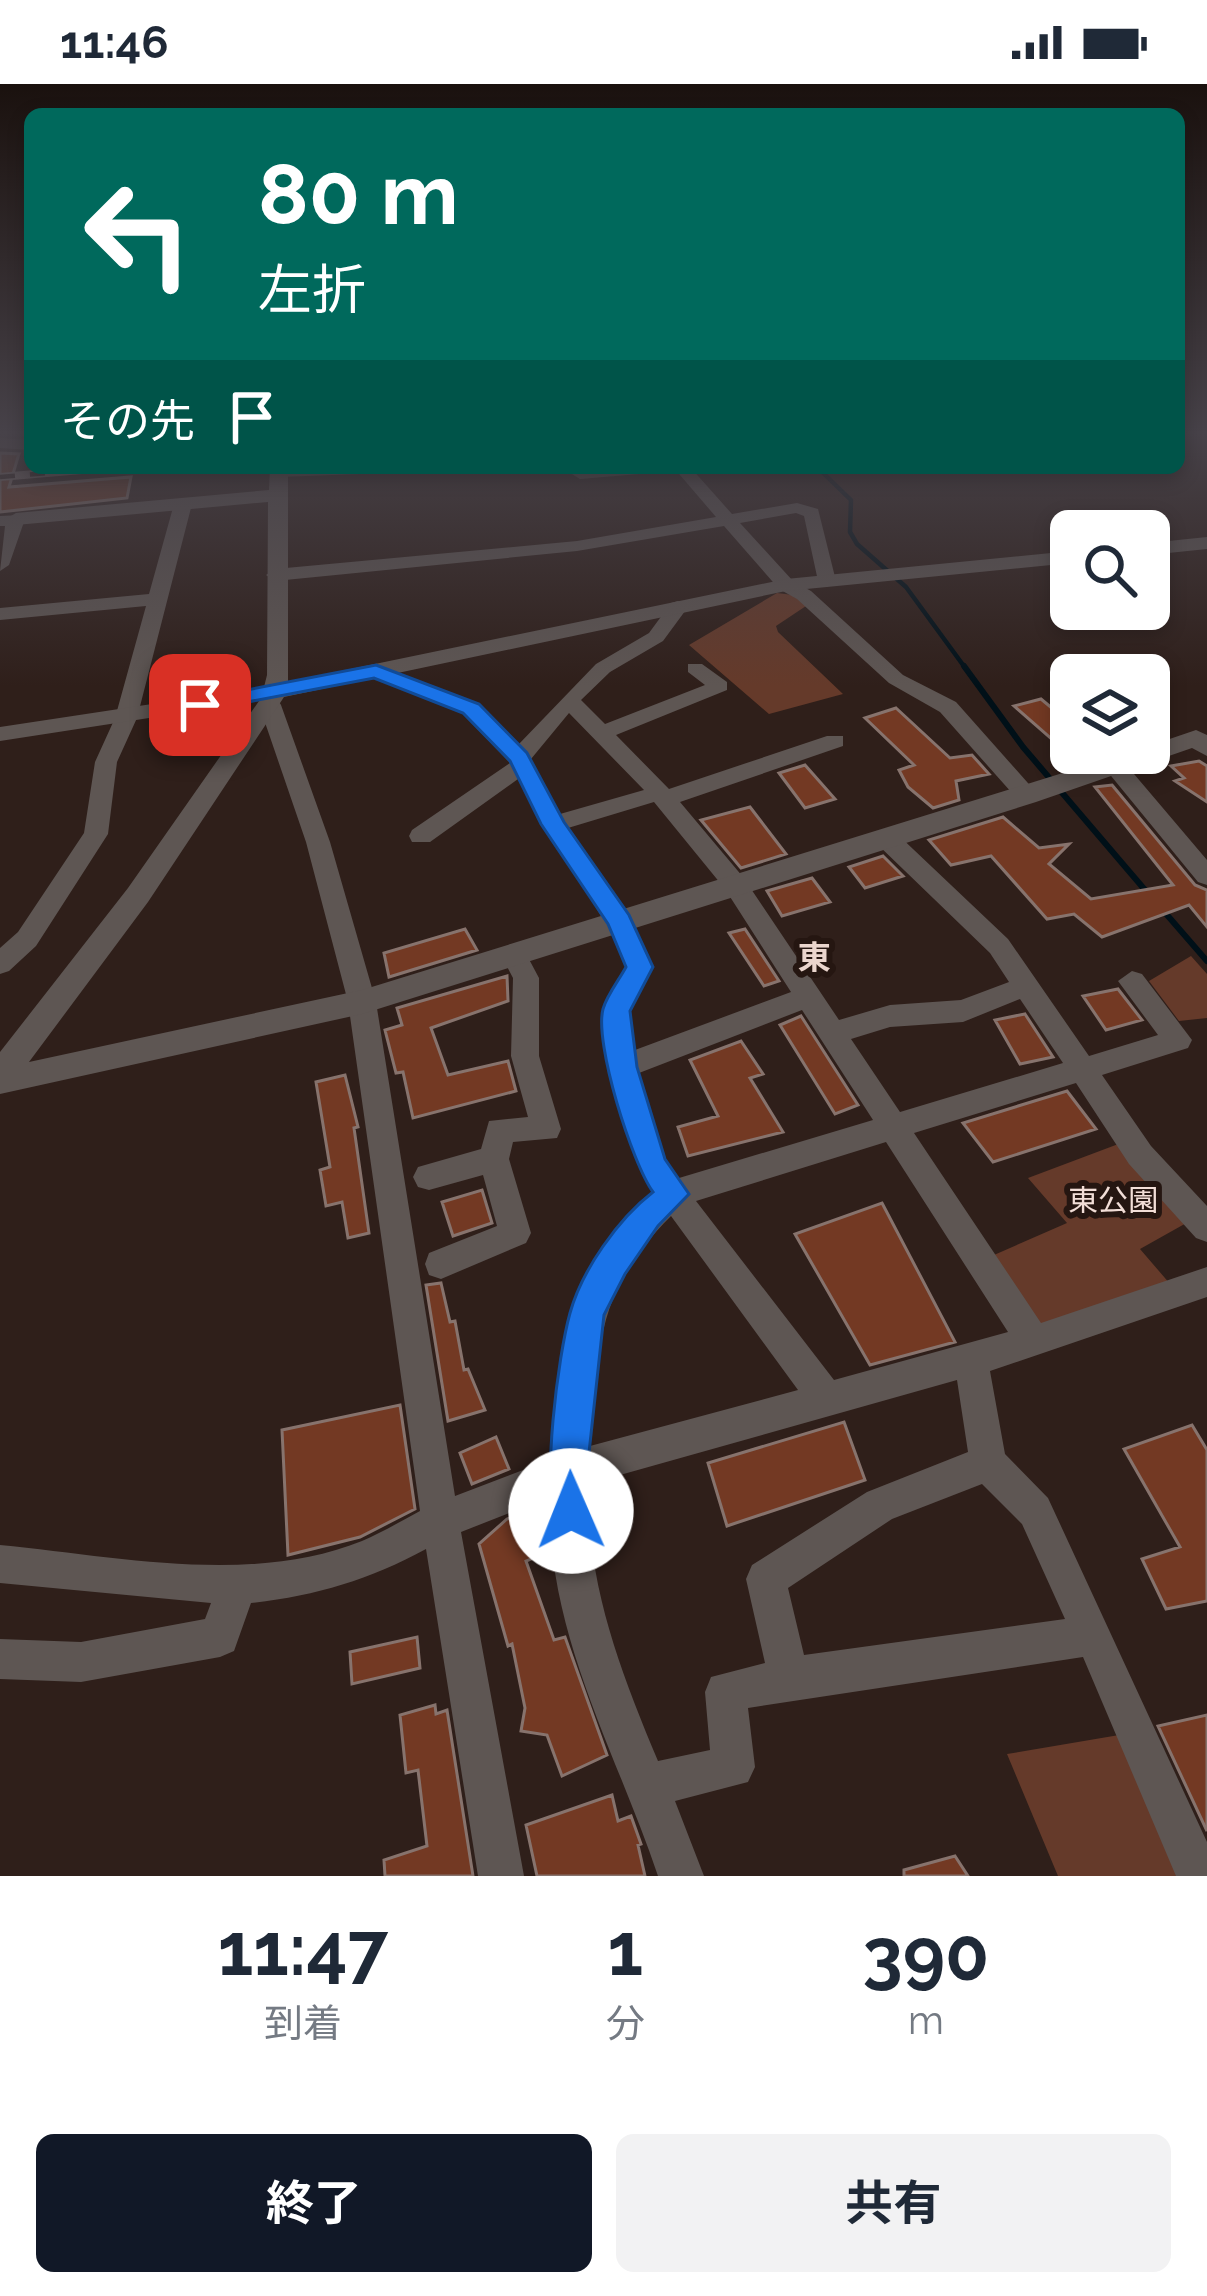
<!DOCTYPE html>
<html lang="ja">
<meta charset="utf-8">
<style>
:root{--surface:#fff;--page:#f2f2f3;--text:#1f2937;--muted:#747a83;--accent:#111827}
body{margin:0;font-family:Raleway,"Noto Sans JP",sans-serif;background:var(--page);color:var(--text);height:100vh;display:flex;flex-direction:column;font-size:45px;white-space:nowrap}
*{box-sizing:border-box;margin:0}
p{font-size:39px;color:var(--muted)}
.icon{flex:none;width:66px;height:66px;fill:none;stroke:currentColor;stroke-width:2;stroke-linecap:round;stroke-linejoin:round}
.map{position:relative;height:1792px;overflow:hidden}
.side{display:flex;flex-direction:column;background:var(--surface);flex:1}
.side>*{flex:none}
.hud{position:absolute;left:24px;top:24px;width:1161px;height:366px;border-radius:18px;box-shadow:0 6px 18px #0003;background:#00695c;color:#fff;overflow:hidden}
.controls{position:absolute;left:1050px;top:426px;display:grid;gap:24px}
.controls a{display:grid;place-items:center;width:120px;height:120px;border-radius:18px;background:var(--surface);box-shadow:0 6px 18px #0003;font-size:60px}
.pin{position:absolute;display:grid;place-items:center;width:102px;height:102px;color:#fff;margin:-51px;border-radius:24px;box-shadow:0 6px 18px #0006}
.me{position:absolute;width:132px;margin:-66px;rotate:359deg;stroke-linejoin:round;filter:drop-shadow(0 0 9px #0008)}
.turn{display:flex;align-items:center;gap:42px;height:252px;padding:0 36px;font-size:54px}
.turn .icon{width:156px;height:156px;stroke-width:2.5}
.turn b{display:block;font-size:84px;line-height:102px}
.then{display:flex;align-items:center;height:114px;padding:0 36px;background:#0003;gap:24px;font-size:45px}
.eta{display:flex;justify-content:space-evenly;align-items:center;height:204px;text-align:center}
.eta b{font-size:72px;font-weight:700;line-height:84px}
.button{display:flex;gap:24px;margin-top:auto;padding:24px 36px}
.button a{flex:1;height:138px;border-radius:18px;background:var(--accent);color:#fff;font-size:48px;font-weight:700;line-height:138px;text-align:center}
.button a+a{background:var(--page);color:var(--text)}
.status{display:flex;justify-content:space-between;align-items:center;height:84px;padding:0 60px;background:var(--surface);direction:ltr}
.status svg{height:33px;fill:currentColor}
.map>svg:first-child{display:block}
.green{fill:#653a2a}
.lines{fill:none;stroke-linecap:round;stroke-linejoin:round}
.stream-far1{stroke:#001018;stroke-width:4.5}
.stream{stroke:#001018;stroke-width:6}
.building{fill:#733923;stroke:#87736d;stroke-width:3}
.minor{fill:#5e5653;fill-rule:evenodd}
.tertiary{fill:#5e5653;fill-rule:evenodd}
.rail-casing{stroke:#867874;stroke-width:8}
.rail{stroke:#251611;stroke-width:4.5;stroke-dasharray:15;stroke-linecap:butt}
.route{fill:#1a73e8;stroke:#114b97;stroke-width:3}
.labels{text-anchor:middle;stroke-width:12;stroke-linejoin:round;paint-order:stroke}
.park-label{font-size:30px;fill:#f2ded7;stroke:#251611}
.neighbourhood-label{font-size:33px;font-weight:bold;fill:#ead5cd;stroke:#251611}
</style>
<div class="status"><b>11:46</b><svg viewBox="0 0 49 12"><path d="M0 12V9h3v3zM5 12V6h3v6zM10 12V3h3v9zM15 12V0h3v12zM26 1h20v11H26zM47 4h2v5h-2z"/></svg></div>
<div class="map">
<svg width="1207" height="1792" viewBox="0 0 1207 1792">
<rect width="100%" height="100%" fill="#2f1f1a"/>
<path class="green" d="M 777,509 L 793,511 L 806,522 L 776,542 L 778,548 L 843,610 L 769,630 L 689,561 Z
M 1191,872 L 1207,890 L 1207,934 L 1179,937 L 1149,897 Z
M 1129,1056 L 1197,1133 L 1140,1165 L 1177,1208 L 1034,1258 L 978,1178 L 1067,1139 L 1028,1094 Z
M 1131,1649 L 1198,1792 L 1058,1792 L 1007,1670 Z"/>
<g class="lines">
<path class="stream-far1" d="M 818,384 L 851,416 L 850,448 L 857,460 L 906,503 L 966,585"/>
<path class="stream" d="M 964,582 L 1023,663 L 1151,813
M 1161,824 L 1207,877"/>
</g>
<path class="building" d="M 0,369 L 19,370 L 9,403 L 131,393 L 127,414 L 0,428 Z
M 1041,615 L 1071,640 L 1071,672 L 1014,622 Z
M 896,624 L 950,674 L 972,671 L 989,690 L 956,697 L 959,716 L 933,724 L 908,703 L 899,686 L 914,681 L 865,634 Z
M 1199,677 L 1207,682 L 1207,718 L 1175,697 L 1184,694 L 1171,682 Z
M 805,681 L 835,715 L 805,724 L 779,689 Z
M 1112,701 L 1195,801 L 1207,806 L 1207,843 L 1189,821 L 1102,853 L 1074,830 L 1047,835 L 991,772 L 951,781 L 929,756 L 1003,733 L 1039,764 L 1069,760 L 1049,780 L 1091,815 L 1173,801 L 1095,703 Z
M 750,723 L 786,770 L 741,784 L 701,736 Z
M 883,772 L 903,792 L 865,804 L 849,783 Z
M 812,794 L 830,818 L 782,832 L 767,807 Z
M 465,845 L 477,866 L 389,893 L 384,869 Z
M 745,845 L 779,897 L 764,902 L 729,849 Z
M 507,892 L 508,917 L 431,944 L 448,991 L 508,977 L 516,1007 L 413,1034 L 403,988 L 396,989 L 385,946 L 402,941 L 397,924 Z
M 1118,905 L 1142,936 L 1106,946 L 1083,912 Z
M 1025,930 L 1053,973 L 1020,980 L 995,936 Z
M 801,932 L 858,1021 L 835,1030 L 780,941 Z
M 741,957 L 763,990 L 750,994 L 783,1048 L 688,1072 L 678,1043 L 718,1032 L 690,976 Z
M 345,991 L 358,1043 L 354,1044 L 369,1149 L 348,1154 L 342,1118 L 326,1122 L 320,1086 L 330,1083 L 316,998 Z
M 1067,1007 L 1096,1045 L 993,1078 L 963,1039 Z
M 482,1106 L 492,1139 L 453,1152 L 442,1118 Z
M 882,1119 L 955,1258 L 870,1281 L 795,1150 Z
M 441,1199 L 450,1238 L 455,1237 L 464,1286 L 468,1285 L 485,1326 L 448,1337 L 426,1201 Z
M 400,1321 L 415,1425 L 360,1453 L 288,1471 L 282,1346 Z
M 844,1338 L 865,1396 L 727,1442 L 708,1379 Z
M 1192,1341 L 1207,1366 L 1207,1517 L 1166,1525 L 1142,1475 L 1180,1463 L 1124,1365 Z
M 496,1353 L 509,1385 L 472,1400 L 460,1369 Z
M 531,1425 L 548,1468 L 526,1477 L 554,1556 L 565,1553 L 607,1671 L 562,1692 L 547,1651 L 521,1647 L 525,1624 L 512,1560 L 508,1562 L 479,1460 L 507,1435 Z
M 417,1553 L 420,1584 L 352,1600 L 350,1568 Z
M 435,1621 L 436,1630 L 447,1626 L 473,1792 L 385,1792 L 384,1776 L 427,1762 L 418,1686 L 406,1689 L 400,1631 Z
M 1207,1631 L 1207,1747 L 1158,1642 Z
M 612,1711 L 618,1737 L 631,1732 L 641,1760 L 638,1761 L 645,1792 L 537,1792 L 526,1741 Z
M 955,1772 L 968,1792 L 904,1792 L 904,1786 Z"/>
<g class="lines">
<path class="minor" d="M 273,384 L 395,384 L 387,389 L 279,393 L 273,392 Z
M 592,384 L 659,384 L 651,389 L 580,395 L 572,390 Z
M 674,384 L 691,384 L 732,430 L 797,419 L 818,425 L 836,497 L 827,503 L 818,497 L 804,432 L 796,429 L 740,439 L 793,497 L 811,507 L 903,591 L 956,618 L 1035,707 L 1039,712 L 1035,717 L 1019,717 L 940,628 L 889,599 L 797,515 L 779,505 L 724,442 L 577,467 L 275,497 L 266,491 L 275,485 L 577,457 L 716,433 Z
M 183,415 L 192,420 L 137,634 L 117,678 L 108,750 L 36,862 L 9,887 L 0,890 L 0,864 L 18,848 L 84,749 L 95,678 L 115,634 L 146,522 L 0,536 L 0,524 L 149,510 L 174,420 Z
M 22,431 L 25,435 L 9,481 L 0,487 L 5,442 L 0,442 L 0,432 Z
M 678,517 L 688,523 L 663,557 L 610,588 L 581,616 L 605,640 L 705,601 L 688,588 L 688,580 L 702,580 L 727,598 L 727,606 L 616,651 L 669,705 L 827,652 L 843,652 L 843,662 L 680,718 L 743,793 L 839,936 L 890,921 L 961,916 L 1009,898 L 990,869 L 876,759 L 873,753 L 885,745 L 894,747 L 1008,855 L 1089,972 L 1158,951 L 1118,897 L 1132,887 L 1142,890 L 1192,956 L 1188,964 L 1102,991 L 1151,1062 L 1207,1122 L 1207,1158 L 1196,1154 L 1129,1080 L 1076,999 L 914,1049 L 1041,1239 L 1207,1183 L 1207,1213 L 990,1287 L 1005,1370 L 1048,1414 L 1207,1758 L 1207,1792 L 1176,1792 L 1083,1573 L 748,1624 L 755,1683 L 748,1698 L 675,1717 L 704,1792 L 658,1792 C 616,1667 546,1548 550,1413 L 461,1448 L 524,1792 L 478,1792 L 426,1465 C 369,1496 315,1512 251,1519 L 234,1567 L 220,1573 L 81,1598 L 0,1595 L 0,1555 L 81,1558 L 205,1535 L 211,1519 L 0,1499 L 0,1461 C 116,1472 250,1502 362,1457 C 381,1449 401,1437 420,1427 L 348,918 L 306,758 L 259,621 L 262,616 L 278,616 L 281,621 L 330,758 L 376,918 L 455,1412 L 552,1375 C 563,1263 564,1188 653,1108 C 632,1080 594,959 603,925 C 607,911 620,896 627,883 C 598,816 551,760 518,695 L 430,758 L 412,758 L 409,752 L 412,746 L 510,679 L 463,630 L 366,587 L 369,583 L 383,583 L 479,620 L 518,661 L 596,580 L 649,549 L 671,519 ZM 569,629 L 644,706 L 560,730 L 531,675 ZM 654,718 L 725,805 L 791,908 L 635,966 L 630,927 L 653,883 L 629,831 L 568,744 ZM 1020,915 L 1063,979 L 900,1028 L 851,955 L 890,943 L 963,938 ZM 802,926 L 873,1036 L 679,1094 L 665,1075 L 639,989 ZM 886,1058 L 1008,1248 L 834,1296 L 696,1117 ZM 671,1132 L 798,1306 L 590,1362 C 599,1262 595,1208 671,1132 ZM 957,1296 L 968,1368 L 867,1408 L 752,1481 L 746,1495 L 765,1579 L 711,1593 L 705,1608 L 710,1666 L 658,1677 C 620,1586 587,1501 588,1400 ZM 982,1400 L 1022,1440 L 1065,1535 L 804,1571 L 788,1504 L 892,1435 Z
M 1115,675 L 1123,677 L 1207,776 L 1207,801 L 1198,798 L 1107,687 L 1104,682 Z
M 514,861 L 523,864 L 539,894 L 539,972 L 561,1045 L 557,1054 L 513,1058 L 509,1075 L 531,1149 L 526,1159 L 441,1195 L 429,1191 L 425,1180 L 429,1169 L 497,1142 L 483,1091 L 429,1106 L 418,1103 L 413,1093 L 418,1083 L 481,1065 L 489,1037 L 528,1033 L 511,972 L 513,894 L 501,871 Z"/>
<path class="tertiary" d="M 0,354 L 30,356 L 30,366 L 0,364 Z
M 270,384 L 288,384 L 288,598 L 786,495 L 1071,467 L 1071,479 L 786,507 L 284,613 L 148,818 L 29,978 L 362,906 L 1127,669 L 1149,669 L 1149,662 L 1196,646 L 1207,651 L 1207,672 L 1192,664 L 1036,718 L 362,930 L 0,1010 L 0,968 L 128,804 L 259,617 L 0,657 L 0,643 L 264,603 L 267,591 L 268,418 L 16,441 L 6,435 L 16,429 L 269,406 Z
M 1207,453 L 1207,465 L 1149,471 L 1149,459 Z"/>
<g class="rail-casing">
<path id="rail" d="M 0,393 L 105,384"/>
</g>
<use href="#rail" class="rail"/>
</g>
<linearGradient id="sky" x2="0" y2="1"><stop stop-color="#1a110e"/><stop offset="0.58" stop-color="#474249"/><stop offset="1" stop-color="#474249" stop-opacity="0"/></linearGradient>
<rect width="1207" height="602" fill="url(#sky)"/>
<path class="route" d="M 376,581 L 479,620 L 527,669 L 564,738 L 629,831 L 653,883 L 630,927 L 637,983 L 665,1075 L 689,1110 L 658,1142 L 625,1190 L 604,1231 L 587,1387 L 590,1427 L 584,1440 L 571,1446 L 557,1440 C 541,1402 558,1272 570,1229 C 582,1186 618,1135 653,1108 C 632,1079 594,959 603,925 C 607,911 619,896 626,883 L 608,840 L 541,740 L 510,677 L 463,629 L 374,594 L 200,627 L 190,621 L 200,615 Z"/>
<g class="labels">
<g class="park-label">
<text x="1113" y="1127">東公園</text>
</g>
<g class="neighbourhood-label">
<text x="814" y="885">東</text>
</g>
</g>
</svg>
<div class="controls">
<a><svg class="icon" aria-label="search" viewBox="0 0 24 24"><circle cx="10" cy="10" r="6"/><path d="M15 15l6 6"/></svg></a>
<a><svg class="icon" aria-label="layers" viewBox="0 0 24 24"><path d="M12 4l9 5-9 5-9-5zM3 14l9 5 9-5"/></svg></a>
</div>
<div class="pin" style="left:200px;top:621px;background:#d93025"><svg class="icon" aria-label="arrive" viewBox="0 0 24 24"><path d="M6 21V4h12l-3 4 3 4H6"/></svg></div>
<svg class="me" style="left:571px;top:1427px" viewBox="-20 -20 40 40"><circle r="19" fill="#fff"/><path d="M0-13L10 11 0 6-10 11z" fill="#1a73e8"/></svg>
<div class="hud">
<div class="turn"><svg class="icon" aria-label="left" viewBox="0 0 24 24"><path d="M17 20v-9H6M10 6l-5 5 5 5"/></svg><div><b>80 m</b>左折</div></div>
<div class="then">その先<svg class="icon" aria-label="arrive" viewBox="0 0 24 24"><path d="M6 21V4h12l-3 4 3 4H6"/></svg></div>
</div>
</div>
<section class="side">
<div class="eta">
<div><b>11:47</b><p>到着</p></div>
<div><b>1</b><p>分</p></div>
<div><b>390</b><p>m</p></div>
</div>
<div class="button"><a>終了</a><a>共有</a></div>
</section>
